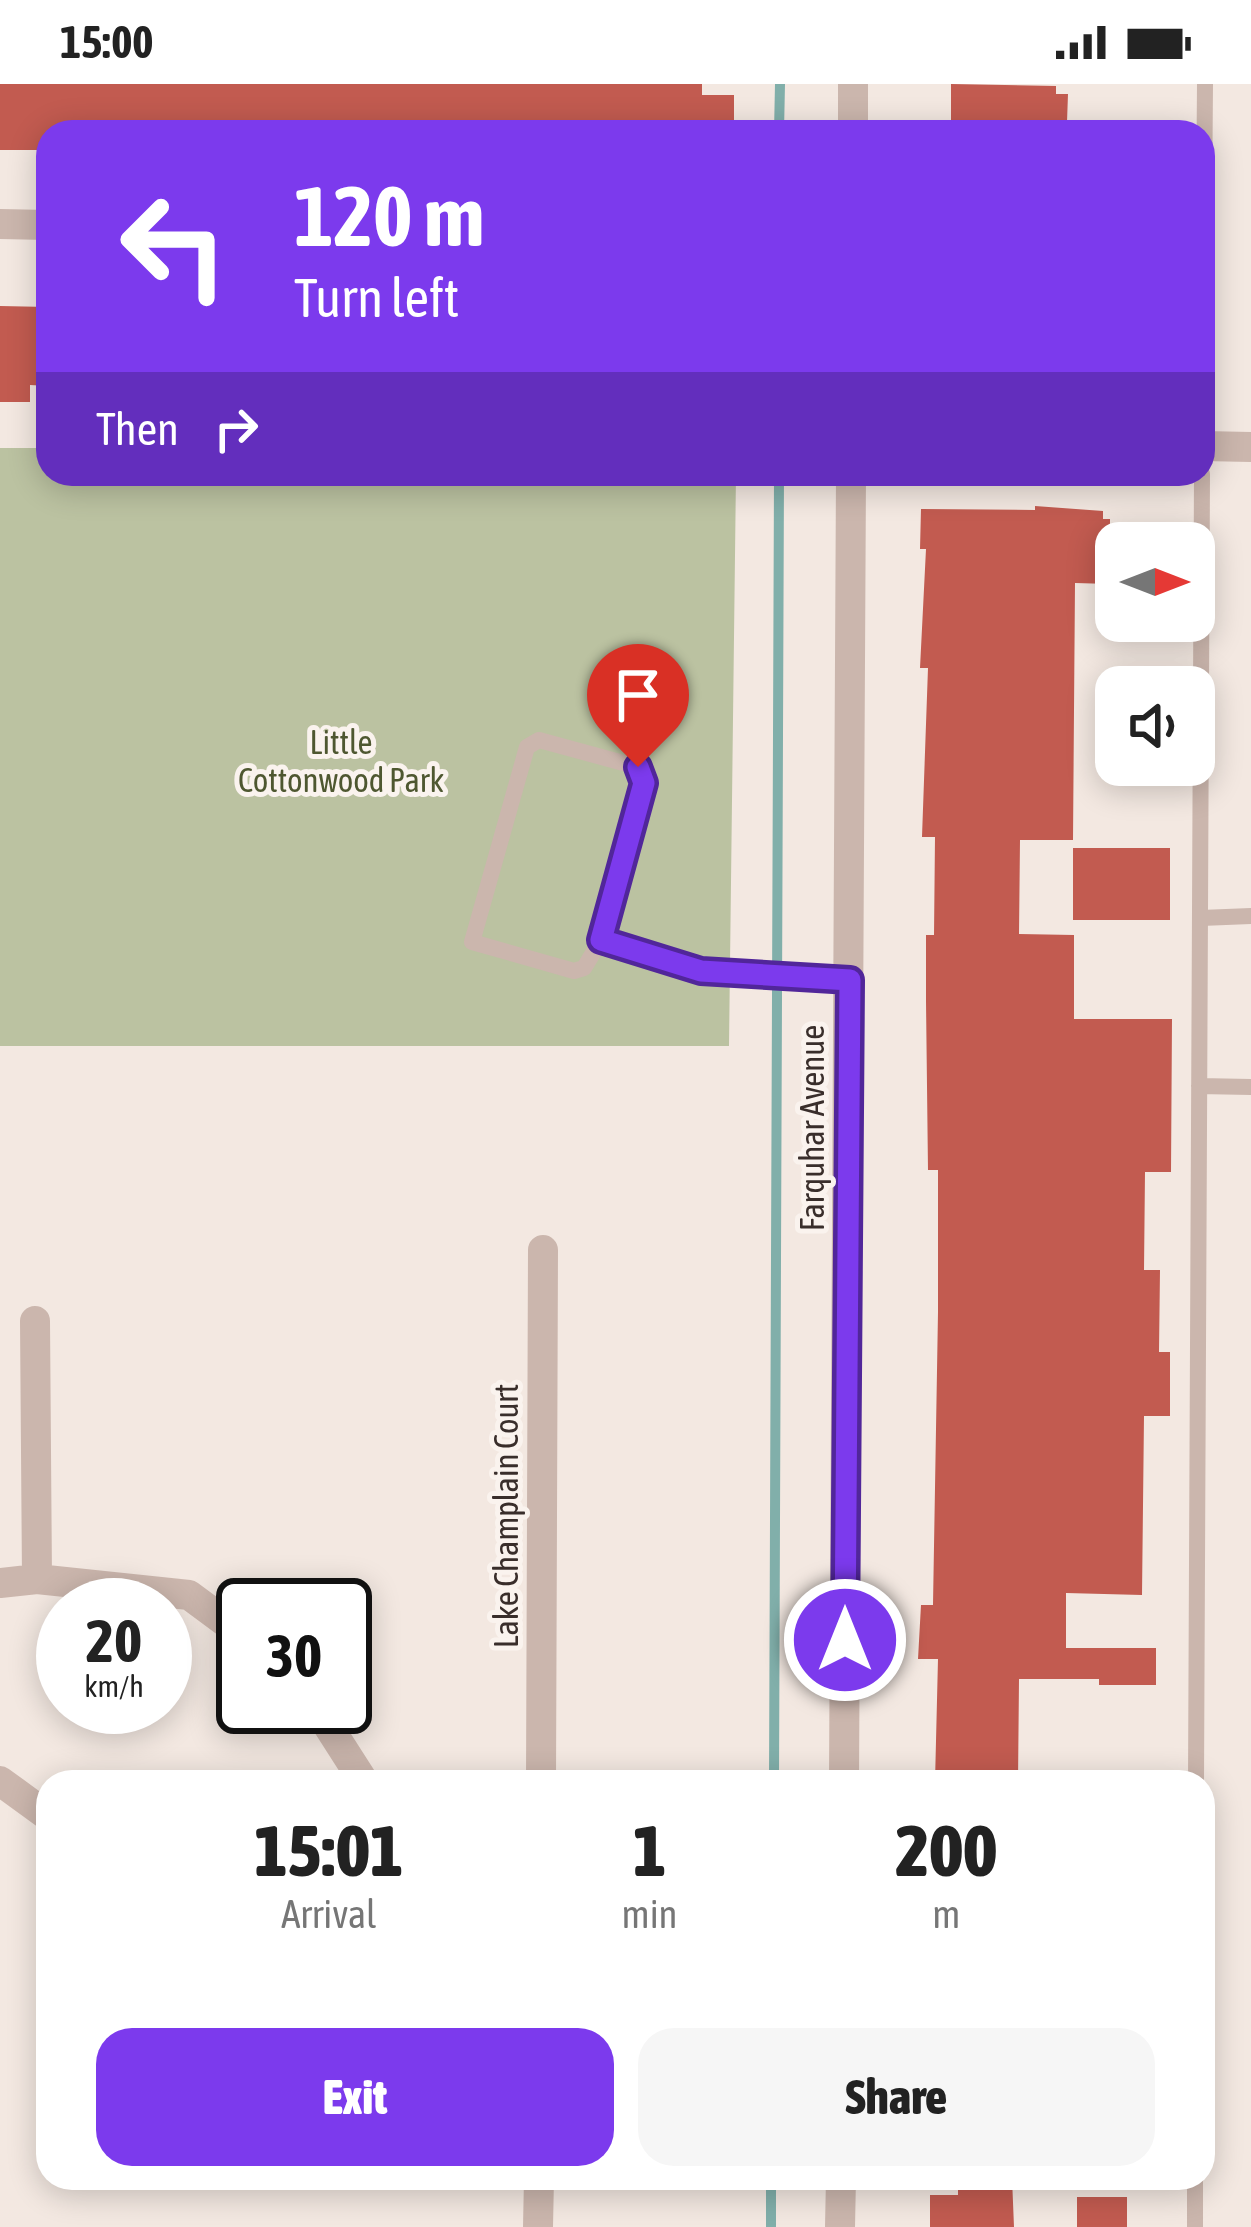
<!DOCTYPE html>
<style>
:root{--surface:#fff;--page:#f6f6f6;--text:#222;--muted:#767676;--accent:#7c3aed}
body{margin:0;font-family:"Asap Condensed",sans-serif;background:var(--page);color:var(--text);height:100vh;display:flex;flex-direction:column;font-size:45px;white-space:nowrap}
*{box-sizing:border-box;margin:0}
p{font-size:39px;color:var(--muted)}
.icon{flex:none;width:66px;height:66px;fill:none;stroke:currentColor;stroke-width:2;stroke-linecap:round;stroke-linejoin:round}
.map{position:relative;flex:1;overflow:hidden}
.drawer{position:absolute;left:36px;top:1686px;width:1179px;height:420px;display:flex;flex-direction:column;background:var(--surface);border-radius:36px;box-shadow:0 6px 30px #0003}
.drawer>*{flex:none}
.hud{position:absolute;left:36px;top:36px;width:1179px;height:366px;border-radius:36px;box-shadow:0 6px 30px #0003;background:#7c3aed;color:#fff;overflow:hidden}
.needle{width:78px;rotate:90deg}
.fabs{position:absolute;left:1095px;top:438px;display:grid;gap:24px}
.fabs a{display:grid;place-items:center;width:120px;height:120px;border-radius:24px;background:var(--surface);box-shadow:0 6px 30px #0003;font-size:60px}
.speed{position:absolute;left:36px;top:1494px;display:flex;gap:24px;font-size:60px;font-weight:700;text-align:center}
.speed>*{display:grid;place-content:center;width:156px;height:156px;border-radius:50%;background:var(--surface);box-shadow:0 6px 30px #0003;line-height:1}
.speed small{font-size:30px;font-weight:400}
.speed .limit{border:6px solid #111;border-radius:18px;background:#fff;color:#111}
.pin{position:absolute;display:grid;place-items:center;width:102px;height:102px;color:#fff;margin:-123px -51px;border-radius:50% 50% 50% 0;rotate:-45deg;box-shadow:0 0 12px #0007}
.pin .icon{rotate:45deg}
.me{position:absolute;width:132px;margin:-66px;rotate:0deg;stroke-linejoin:round;filter:drop-shadow(0 0 9px #0008)}
.turn{display:flex;align-items:center;gap:42px;height:252px;padding:0 60px;font-size:54px}
.turn .icon{width:156px;height:156px;stroke-width:2.5}
.turn b{display:block;font-size:84px;line-height:102px}
.then{display:flex;align-items:center;height:114px;padding:0 60px;background:#0003;gap:24px;font-size:45px}
.eta{display:flex;justify-content:space-evenly;align-items:center;height:204px;text-align:center}
.eta b{font-size:72px;font-weight:800;line-height:84px}
.cta{display:flex;gap:24px;margin-top:auto;padding:24px 60px}
.cta a{flex:1;height:138px;border-radius:36px;background:var(--accent);color:#fff;font-size:48px;font-weight:800;line-height:138px;text-align:center}
.cta a+a{background:var(--page);color:var(--text)}
.status{display:flex;justify-content:space-between;align-items:center;height:84px;padding:0 60px;background:var(--surface);direction:ltr}
.status svg{height:33px;fill:currentColor}
.map>svg:first-child{display:block}
.green{fill:#bbc2a1}
.lines{fill:none;stroke-linecap:round;stroke-linejoin:round}
.stream{stroke:#81afaa;stroke-width:10}
.building{fill:#c25b50}
.service{stroke:#cbb6ad;stroke-width:16}
.minor{stroke:#cbb6ad;stroke-width:30}
.tertiary{stroke:#cbb6ad;stroke-width:30}
.route-casing{stroke:#51269a;stroke-width:30}
.route{stroke:#7c3aed;stroke-width:21}
.labels{text-anchor:middle;stroke-width:10;stroke-linejoin:round;paint-order:stroke}
.park-label{font-size:33px;fill:#4e5730;stroke:#faf3ee}
.street-label{font-size:33px;fill:#392e2b;stroke:#faf3ee}
</style>
<div class="status"><b>15:00</b><svg viewBox="0 0 49 12"><path d="M0 12V9h3v3zM5 12V6h3v6zM10 12V3h3v9zM15 12V0h3v12zM26 1h20v11H26zM47 4h2v5h-2z"/></svg></div>
<div class="map">
<svg width="1251" height="2143" viewBox="0 0 1251 2143">
<rect width="100%" height="100%" fill="#f3e8e1"/>
<path class="green" d="M 0,364 L 48,364 L 48,390 L 736,390 L 729,962 L 0,962 Z"/>
<g class="lines">
<path class="stream" d="M 779,48 L 780,0
M 774,1698 L 779,390
M 771,2143 L 771,2094"/>
</g>
<path class="building" d="M 0,0 L 702,0 L 702,11 L 734,11 L 734,48 L 696,48 L 696,42 L 600,42 L 600,48 L 48,48 L 48,66 L 0,66 Z
M 951,0 L 1056,2 L 1056,10 L 1068,10 L 1067,38 L 1004,42 L 1004,48 L 951,48 Z
M 0,222 L 48,223 L 48,302 L 30,301 L 30,318 L 0,318 Z
M 1035,422 L 1103,427 L 1103,435 L 1110,435 L 1110,500 L 1075,499 L 1073,756 L 1020,756 L 1019,850 L 1074,851 L 1074,935 L 1172,935 L 1171,1088 L 1145,1088 L 1144,1186 L 1160,1186 L 1159,1268 L 1170,1268 L 1170,1332 L 1144,1332 L 1142,1511 L 1066,1509 L 1066,1564 L 1156,1564 L 1156,1601 L 1099,1601 L 1099,1595 L 1019,1595 L 1018,1698 L 935,1698 L 938,1575 L 918,1575 L 921,1521 L 933,1521 L 938,1228 L 938,1086 L 928,1086 L 926,917 L 926,851 L 934,851 L 935,753 L 922,753 L 928,584 L 920,584 L 926,465 L 920,465 L 921,425 L 1035,426 Z
M 1073,764 L 1170,764 L 1170,836 L 1073,836 Z
M 958,2094 L 1012,2094 L 1014,2143 L 930,2143 L 930,2111 L 958,2111 Z
M 1077,2113 L 1127,2113 L 1127,2143 L 1077,2143 Z"/>
<g class="lines">
<path class="service" d="M 1203,259 L 1205,0
M 1201,834 L 1251,832
M 601,856 L 584,884 L 574,887 L 472,858 L 527,663 L 539,656 L 638,683 L 644,699 L 601,856 L 702,887 L 850,896
M 1199,1002 L 1251,1003
M 1196,1698 L 1202,390
M 1195,2143 L 1195,2094"/>
<path class="minor" d="M 0,140 L 48,141
M 35,1237 L 37,1495
M 0,1499 L 37,1495 L 189,1511 L 243,1551
M 316,1623 L 364,1698
M 0,1697 L 48,1732
M 541,1698 L 543,1166
M 844,1698 L 851,390
M 538,2143 L 539,2094
M 840,2143 L 841,2094"/>
<path class="tertiary" d="M 853,48 L 853,0
M 1203,362 L 1251,363"/>
</g>
<g class="lines">
<g class="route-casing">
<path id="route" d="M 638,683 L 644,699 L 601,856 L 701,887 L 850,896 L 845,1556"/>
</g>
<use href="#route" class="route"/>
</g>
<g class="labels">
<g class="park-label">
<text x="341" y="670">Little<tspan x="341" dy="38">Cottonwood Park</tspan></text>
</g>
<g class="street-label">
<text transform="translate(812 1044) rotate(-90)" y="12">Farquhar Avenue</text>
<text transform="translate(506 1432) rotate(-90)" y="12">Lake Champlain Court</text>
</g>
</g>
</svg>
<div class="fabs">
<a><svg class="needle" viewBox="-14 -14 28 28"><path d="M0-13l5 13h-10z" fill="#e53935"/><path d="M0 13l5-13h-10z" fill="#767676"/></svg></a>
<a><svg class="icon" aria-label="sound" viewBox="0 0 24 24"><path d="M4 9h4l5-4v14l-5-4H4zM17 9q2 3 0 6"/></svg></a>
</div>
<div class="speed"><div>20<small>km/h</small></div><div class="limit">30</div></div>
<div class="pin" style="left:638px;top:683px;background:#d93025"><svg class="icon" aria-label="arrive" viewBox="0 0 24 24"><path d="M6 21V4h12l-3 4 3 4H6"/></svg></div>
<svg class="me" style="left:845px;top:1556px" viewBox="-20 -20 40 40"><circle r="17" fill="#7c3aed" stroke="#fff" stroke-width="3"/><path d="M0-11L8 9 0 5-8 9z" fill="#fff"/></svg>
<div class="hud">
<div class="turn"><svg class="icon" aria-label="left" viewBox="0 0 24 24"><path d="M17 20v-9H6M10 6l-5 5 5 5"/></svg><div><b>120 m</b>Turn left</div></div>
<div class="then">Then<svg class="icon" aria-label="right" viewBox="0 0 24 24"><path d="M7 20v-9h11M14 6l5 5-5 5"/></svg></div>
</div>
<section class="drawer">
<div class="eta">
<div><b>15:01</b><p>Arrival</p></div>
<div><b>1</b><p>min</p></div>
<div><b>200</b><p>m</p></div>
</div>
<div class="cta"><a>Exit</a><a>Share</a></div>
</section>
</div>
